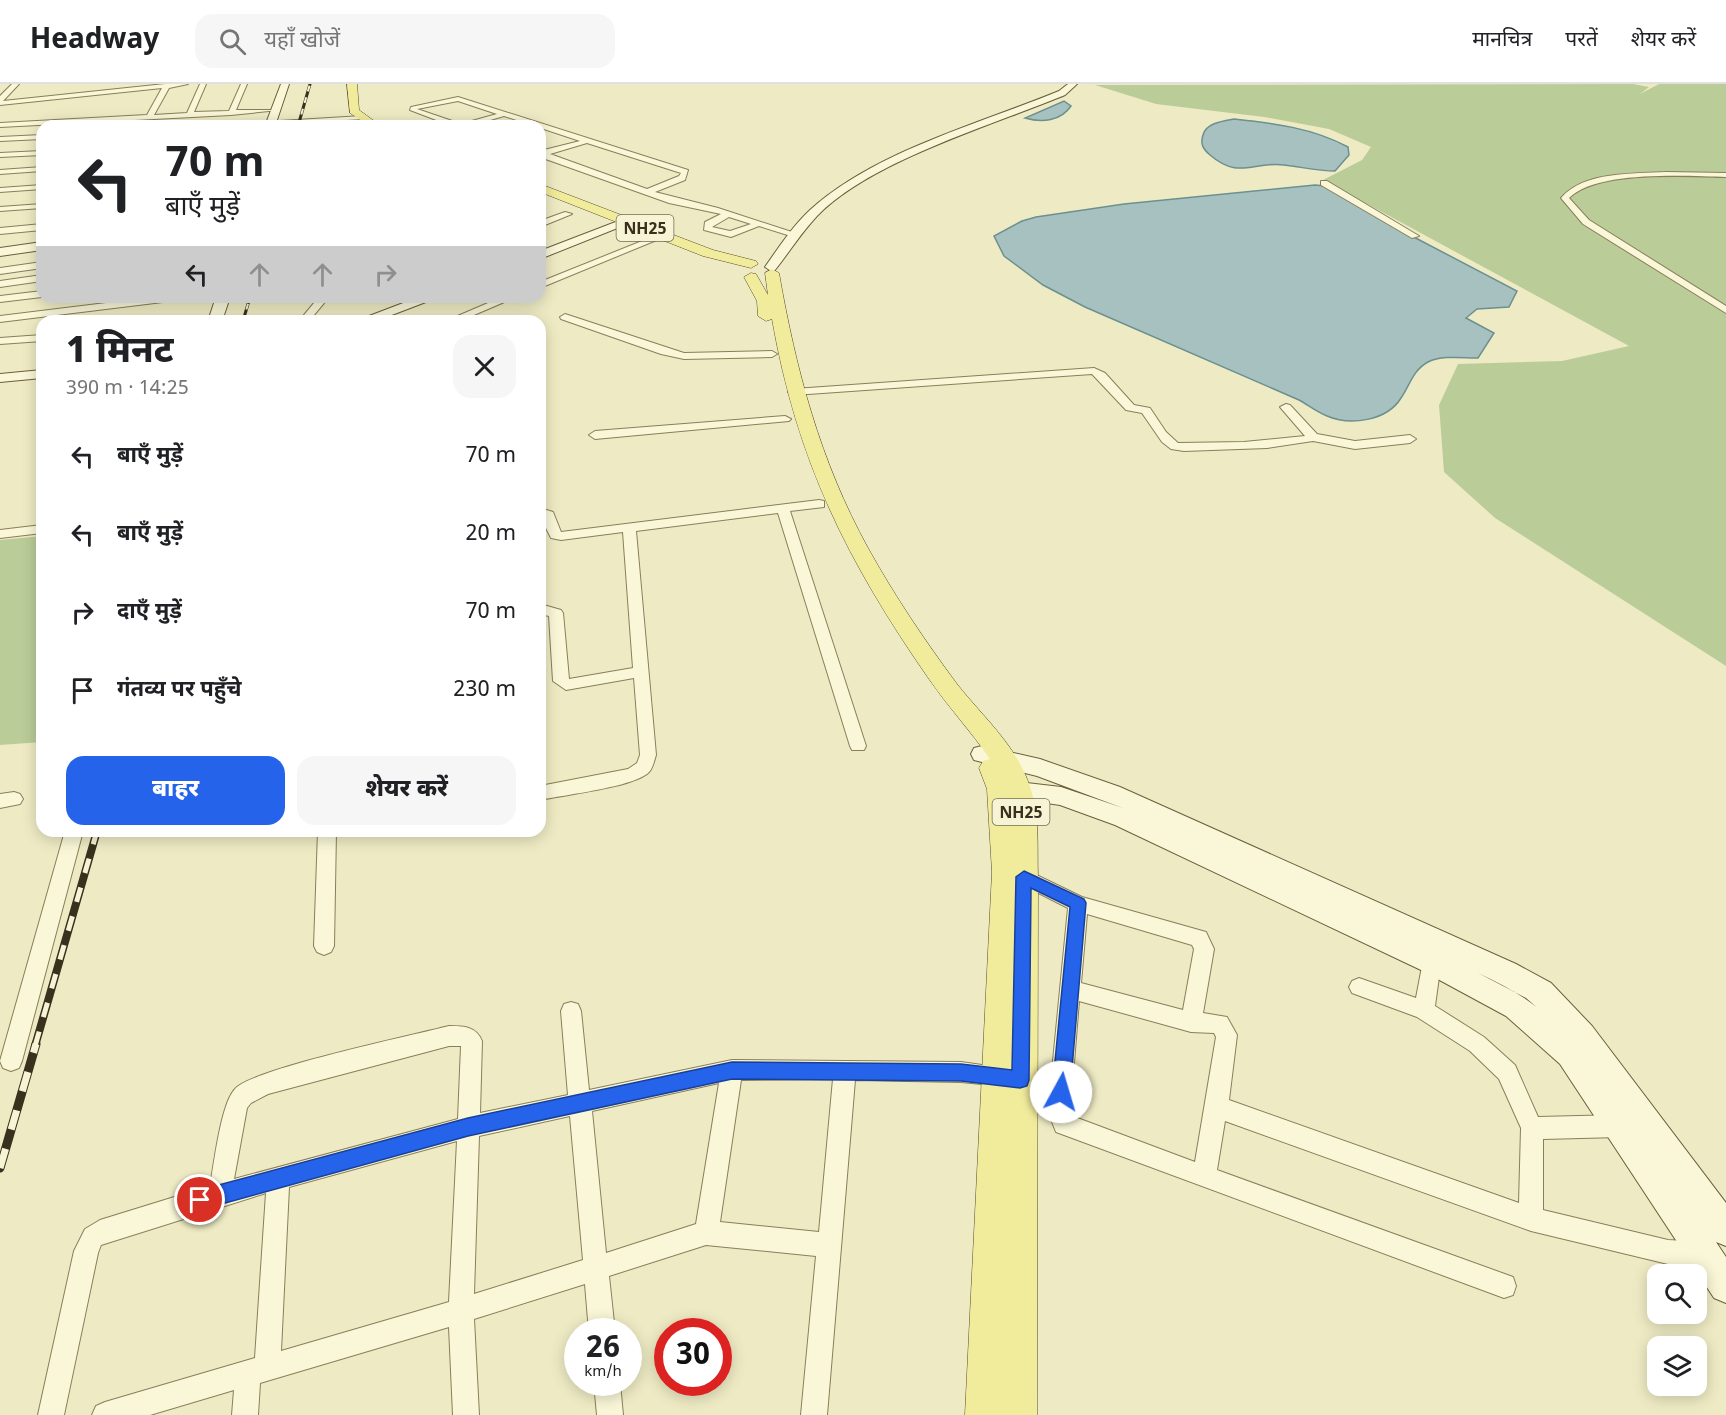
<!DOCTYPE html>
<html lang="hi">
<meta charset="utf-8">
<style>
:root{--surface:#fff;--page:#f6f6f6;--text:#202124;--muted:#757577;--line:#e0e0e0;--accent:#2563eb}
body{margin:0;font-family:Georgia,"Noto Sans Devanagari",serif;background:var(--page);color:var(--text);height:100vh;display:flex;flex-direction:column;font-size:22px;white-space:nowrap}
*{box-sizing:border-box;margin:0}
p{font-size:20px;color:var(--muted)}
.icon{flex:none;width:33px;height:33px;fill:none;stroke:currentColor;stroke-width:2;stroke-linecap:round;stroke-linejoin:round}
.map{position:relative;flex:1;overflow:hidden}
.side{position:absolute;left:36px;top:231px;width:510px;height:522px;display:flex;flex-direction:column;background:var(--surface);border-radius:18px;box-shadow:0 3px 15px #0003}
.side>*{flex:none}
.guide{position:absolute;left:36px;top:36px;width:510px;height:183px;border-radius:18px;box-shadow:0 3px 15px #0003;background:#fff;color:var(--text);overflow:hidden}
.tools{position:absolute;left:1647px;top:1180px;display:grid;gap:12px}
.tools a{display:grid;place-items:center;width:60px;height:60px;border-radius:12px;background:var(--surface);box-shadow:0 3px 15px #0003;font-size:30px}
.speed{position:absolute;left:564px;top:1234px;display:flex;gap:12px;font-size:30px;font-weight:700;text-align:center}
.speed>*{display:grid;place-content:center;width:78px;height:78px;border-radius:50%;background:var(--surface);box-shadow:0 3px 15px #0003;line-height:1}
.speed small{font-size:15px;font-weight:400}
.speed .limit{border:9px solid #d22;background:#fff;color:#111}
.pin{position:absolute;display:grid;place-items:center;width:51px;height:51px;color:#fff;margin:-26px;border:3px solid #fff;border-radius:50%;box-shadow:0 2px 6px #0007}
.me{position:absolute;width:66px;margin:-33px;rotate:6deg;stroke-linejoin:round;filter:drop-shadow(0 0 4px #0008)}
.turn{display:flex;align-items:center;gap:21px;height:126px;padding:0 30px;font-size:27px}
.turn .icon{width:78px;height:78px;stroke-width:2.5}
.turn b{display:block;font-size:42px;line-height:51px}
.lanes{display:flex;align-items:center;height:57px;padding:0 30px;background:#0003;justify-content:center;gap:30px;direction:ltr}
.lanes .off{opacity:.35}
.round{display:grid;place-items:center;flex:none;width:63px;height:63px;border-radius:18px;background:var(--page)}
.headline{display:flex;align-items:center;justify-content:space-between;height:102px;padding:0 30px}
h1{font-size:36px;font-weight:800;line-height:45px}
.primary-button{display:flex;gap:12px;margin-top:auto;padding:12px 30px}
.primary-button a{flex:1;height:69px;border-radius:18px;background:var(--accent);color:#fff;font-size:24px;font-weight:800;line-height:69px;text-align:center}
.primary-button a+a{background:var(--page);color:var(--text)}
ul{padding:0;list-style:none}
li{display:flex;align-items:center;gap:18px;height:78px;padding:0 30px}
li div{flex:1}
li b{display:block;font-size:22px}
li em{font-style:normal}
header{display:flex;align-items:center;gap:36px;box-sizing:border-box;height:84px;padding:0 30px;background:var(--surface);border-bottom:2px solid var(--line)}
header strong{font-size:28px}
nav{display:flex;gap:33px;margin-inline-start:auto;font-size:21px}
.search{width:420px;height:54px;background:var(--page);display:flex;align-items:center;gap:15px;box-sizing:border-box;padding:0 21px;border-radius:18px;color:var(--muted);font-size:22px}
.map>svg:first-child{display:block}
.green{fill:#bacd98}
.water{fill:#a6c1c0;stroke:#6c908f;stroke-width:1.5}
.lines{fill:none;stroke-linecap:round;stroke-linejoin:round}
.street-casing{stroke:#897e5a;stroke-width:2}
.secondary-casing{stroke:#6b5f3d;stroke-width:2}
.primary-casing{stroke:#574b2e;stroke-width:1}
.street{fill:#f9f7d7;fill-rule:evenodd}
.secondary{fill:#f9f7d7;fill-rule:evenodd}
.primary{fill:#f1eb9c;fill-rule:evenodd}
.rail-far2-casing{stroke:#39311e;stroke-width:3}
.rail-far1-casing{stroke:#39311e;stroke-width:8}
.rail-casing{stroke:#39311e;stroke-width:9}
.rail-far2{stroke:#f6f4d4;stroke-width:2;stroke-dasharray:6;stroke-linecap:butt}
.rail-far1{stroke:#f6f4d4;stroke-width:5;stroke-dasharray:15;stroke-linecap:butt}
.rail{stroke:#f6f4d4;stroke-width:7;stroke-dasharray:20;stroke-linecap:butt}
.route{fill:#2563eb;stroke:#184099;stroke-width:1.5}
.labels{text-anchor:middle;stroke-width:4.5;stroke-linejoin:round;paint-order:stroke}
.shield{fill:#f6f4d4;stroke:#726c55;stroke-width:1.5}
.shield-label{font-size:16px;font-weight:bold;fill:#39311e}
</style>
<header>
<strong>Headway</strong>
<div class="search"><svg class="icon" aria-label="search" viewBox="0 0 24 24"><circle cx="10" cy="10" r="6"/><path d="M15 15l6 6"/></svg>यहाँ खोजें</div>
<nav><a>मानचित्र</a><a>परतें</a><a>शेयर करें</a></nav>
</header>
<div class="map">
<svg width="1726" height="1331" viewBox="0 0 1726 1331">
<rect width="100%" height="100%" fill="#eeebc4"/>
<path class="green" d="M 1633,0 L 1649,3 L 1640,10 L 1659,0 L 1726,0 L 1726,582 L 1495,434 L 1444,388 L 1439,321 L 1458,280 L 1562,277 L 1629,262 L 1323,96 L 1362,76 L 1371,63 L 1329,45 L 1264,33 L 1156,20 L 1095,1 Z
M 42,452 L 42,658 L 0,661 L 0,456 Z"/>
<path class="water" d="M 1064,17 L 1071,22 C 1061,37 1042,39 1025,34 Z
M 1234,35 C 1273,39 1313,44 1348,63 L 1349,71 L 1335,87 C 1317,87 1302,83 1284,81 C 1253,77 1239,96 1210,71 C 1203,65 1200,60 1203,51 C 1206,39 1223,37 1234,35 Z
M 1315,101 L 1326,102 L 1408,150 L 1517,207 L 1509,223 L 1477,225 L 1466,234 L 1494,249 L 1478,274 C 1463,274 1442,271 1428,278 C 1413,286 1410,301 1401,314 C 1387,337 1350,342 1327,332 C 1317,328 1308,321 1299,316 L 1085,223 L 1043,201 L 1004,172 L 994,152 L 1022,137 L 1036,133 L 1124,120 Z"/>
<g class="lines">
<g class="street-casing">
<path id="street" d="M 12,0 L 19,0 L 3,17 L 165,0 L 188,0 L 169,4 L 154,31 L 187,29 L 200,0 L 206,0 L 194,28 L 229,27 L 241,0 L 247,0 L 236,26 L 279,26 L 231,31 L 0,43 L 0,39 L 147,31 L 162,4 L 0,21 L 0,12 Z
M 458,13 L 688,86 L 685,96 L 655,108 L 718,124 L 798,150 L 794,153 L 759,142 L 731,153 L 704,146 L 705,138 L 721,130 L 669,119 L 540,73 L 540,67 L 580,57 L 504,32 L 470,42 L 452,42 L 410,26 L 411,23 ZM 458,17 L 497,30 L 461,40 L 417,25 ZM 587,59 L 681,89 L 679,92 L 647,105 L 550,70 ZM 729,133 L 751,140 L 730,147 L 712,143 Z
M 363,32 L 365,35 L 227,42 L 231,40 Z
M 42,51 L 42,55 L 0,57 L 0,53 Z
M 42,67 L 42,71 L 0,73 L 0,69 Z
M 42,83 L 42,87 L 0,90 L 0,86 Z
M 1666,88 L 1726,89 L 1726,93 C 1688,92 1597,86 1569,114 L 1589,136 L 1726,222 L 1726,229 L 1583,140 L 1561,114 C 1584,87 1633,90 1666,88 Z
M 1321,97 L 1327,97 L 1419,152 L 1412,154 L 1321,101 Z
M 42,101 L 42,105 L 0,108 L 0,104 Z
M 42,120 L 42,124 L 0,127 L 0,123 Z
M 565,128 L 572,130 L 540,143 L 540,137 Z
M 42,140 L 42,146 L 0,150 L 0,144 Z
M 652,153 L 659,155 L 540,204 L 540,198 Z
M 42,178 L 42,184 L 0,190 L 0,184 Z
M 42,191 L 42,197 L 0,203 L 0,197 Z
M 42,207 L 42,213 L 0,218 L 0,212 Z
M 155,213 L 184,213 L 179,216 L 0,238 L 0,232 Z
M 319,213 L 329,213 L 314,231 L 313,237 L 303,237 L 304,231 Z
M 502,213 L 516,213 L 460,237 L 446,237 Z
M 565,230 L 684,269 L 772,267 L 777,270 L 772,273 L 684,275 L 661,270 L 561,235 L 560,233 Z
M 42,251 L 42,257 L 0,260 L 0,254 Z
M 1094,284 L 1105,289 L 1134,321 L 1150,324 L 1166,348 L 1178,359 L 1244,358 L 1305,352 L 1280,323 L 1286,320 L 1290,321 L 1317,350 L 1355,357 L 1410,351 L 1416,355 L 1410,359 L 1355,365 L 1313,357 L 1267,364 L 1184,367 L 1171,365 L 1162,358 L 1142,329 L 1126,326 L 1092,290 L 794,311 L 788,308 L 794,305 Z
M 785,332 L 791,335 L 789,337 L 595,355 L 589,351 L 595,347 Z
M 819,416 L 824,417 L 824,423 L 790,427 L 866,662 L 864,666 L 852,666 L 850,662 L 778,429 L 636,447 L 656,671 C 654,677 653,684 649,688 C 635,703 563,711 540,716 L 540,702 L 628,685 L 637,679 L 640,671 L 634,594 L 566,606 L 553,597 L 549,532 L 540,530 L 540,520 L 561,526 L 563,529 L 569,595 L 633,584 L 623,448 L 561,456 L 551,454 L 540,432 L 540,424 L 553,428 L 561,448 Z
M 42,441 L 42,449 L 0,454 L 0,446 Z
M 14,708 L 20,710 L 23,715 L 20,720 L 0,724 L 0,710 Z
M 65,747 L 83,747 L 22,977 L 19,984 L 11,987 L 3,984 L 0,977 Z
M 318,747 L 336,747 L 334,862 L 331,868 L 324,871 L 317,868 L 314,862 Z
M 1024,785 L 1082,813 L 1206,848 L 1214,865 L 1203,929 L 1227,933 L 1237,951 L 1229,1016 L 1519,1119 L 1521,1044 L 1499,995 L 1470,967 L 1417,933 L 1352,909 L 1349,903 L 1352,897 L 1359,894 L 1416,914 L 1424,872 L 1431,869 L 1438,872 L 1441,878 L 1435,922 L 1484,953 L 1515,981 L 1538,1033 L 1620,1031 L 1628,1034 L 1631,1042 L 1628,1050 L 1620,1053 L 1543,1055 L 1543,1126 L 1668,1156 L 1704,1158 L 1713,1161 L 1716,1170 L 1713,1179 L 1704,1182 L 1668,1180 L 1531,1147 L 1225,1037 L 1217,1086 L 1513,1193 L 1516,1202 L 1513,1211 L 1504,1214 L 1056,1048 L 1048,1028 L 1068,824 L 1017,798 L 1015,793 L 1017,788 ZM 1087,830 L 1192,861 L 1194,865 L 1183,926 L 1081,899 ZM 1079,917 L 1191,948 L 1214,949 L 1216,953 L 1195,1078 L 1072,1032 L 1070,1028 Z
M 571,918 L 578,920 L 581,927 L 589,1006 L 732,976 L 961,978 L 1010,985 L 1013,992 L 1010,999 L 1002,1002 L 961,998 L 855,996 L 827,1331 L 801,1331 L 816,1172 L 706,1161 L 609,1192 L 615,1248 L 589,1248 L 585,1200 L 474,1235 L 479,1331 L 453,1331 L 449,1243 L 260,1299 L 258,1331 L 232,1331 L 234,1306 L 150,1331 L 92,1331 L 96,1322 L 105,1318 L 255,1274 L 266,1109 L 101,1161 L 98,1169 L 64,1331 L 38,1331 L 74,1167 L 85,1145 L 100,1136 L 210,1102 C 214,1080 221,1019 235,1005 C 252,985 414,951 449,942 C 463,942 476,942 482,957 L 480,1029 L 568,1011 L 561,927 L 564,920 ZM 449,962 L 461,962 L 458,1035 L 234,1095 L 247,1024 L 251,1019 L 268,1010 ZM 833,995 L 819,1148 L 720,1138 L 741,996 ZM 719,999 L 696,1140 L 606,1169 L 592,1027 ZM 570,1032 L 583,1176 L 474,1210 L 479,1052 ZM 457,1057 L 449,1218 L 281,1267 L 289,1103 Z
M 594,1299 L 620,1299 L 623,1331 L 597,1331 Z"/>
</g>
<g class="secondary-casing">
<path id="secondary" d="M 281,0 L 289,0 L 275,42 L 265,42 Z
M 1068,0 L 1077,0 L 1065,11 C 993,41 870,77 817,132 C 801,149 790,167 775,186 L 771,187 L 765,183 C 779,163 792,143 810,126 C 875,67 979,40 1059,7 Z
M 626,134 L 632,137 L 630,139 L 540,175 L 540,167 Z
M 42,158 L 42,166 L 0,172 L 0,164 Z
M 216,213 L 230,213 L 222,237 L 208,237 Z
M 419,213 L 439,213 L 376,237 L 356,237 Z
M 42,286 L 42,294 L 0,298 L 0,290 Z
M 982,662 L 1040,675 L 1120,703 L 1516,880 L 1551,899 L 1592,942 L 1726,1119 L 1726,1162 L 1716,1158 L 1726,1173 L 1726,1219 L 1714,1214 L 1560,980 L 1506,932 L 1421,886 L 1115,741 L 1060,721 L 993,711 L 989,705 L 993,699 L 1001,696 L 1061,703 L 1123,724 L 1037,692 L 974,676 L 971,670 L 974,664 ZM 1478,889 C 1503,901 1527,913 1547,932 L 1526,914 Z"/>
</g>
<g class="primary-casing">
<path id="primary" d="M 347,0 L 357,0 L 359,26 L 381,42 L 369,42 L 350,29 Z
M 540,100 L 713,166 L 756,177 L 758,180 L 751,184 L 703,172 L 540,108 Z
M 772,185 L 779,189 C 796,286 820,377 868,464 C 894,511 925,557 957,600 C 983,633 1017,662 1030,703 C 1040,731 1037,763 1038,793 L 1037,1331 L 965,1331 L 992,788 L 987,705 L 979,684 L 983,677 L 990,675 C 971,647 948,623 929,595 C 847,477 797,377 772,235 L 766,237 L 758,232 L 757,217 L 744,193 L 751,189 L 756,190 L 768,211 L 765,189 Z"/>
</g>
<use href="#street" class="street"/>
<use href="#secondary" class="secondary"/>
<use href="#primary" class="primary"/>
<g class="rail-far2-casing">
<path id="rail-far2" d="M 298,42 L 310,0
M 243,237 L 250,213"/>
</g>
<g class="rail-far1-casing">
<path id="rail-far1" d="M 35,962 L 97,747"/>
</g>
<g class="rail-casing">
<path id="rail" d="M 0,1084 L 36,960"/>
</g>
<use href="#rail-far2" class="rail-far2"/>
<use href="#rail-far1" class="rail-far1"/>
<use href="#rail" class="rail"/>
</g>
<path class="route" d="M 1024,787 L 1084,815 L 1086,819 L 1070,1008 L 1068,1014 L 1061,1016 L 1055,1014 L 1052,1008 L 1070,823 L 1031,804 L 1029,996 L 1027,1002 L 1020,1004 L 961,997 L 732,995 L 468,1052 L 200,1126 L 193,1123 L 190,1116 L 193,1109 L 200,1106 L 468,1034 L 732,978 L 961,980 L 1012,986 L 1016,793 Z"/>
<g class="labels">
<g class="shield">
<rect x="616.5" y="131" width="57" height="26" rx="4.5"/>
<rect x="992.5" y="715" width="57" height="26" rx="4.5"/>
</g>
<g class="shield-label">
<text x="645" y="150">NH25</text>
<text x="1021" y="734">NH25</text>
</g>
</g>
</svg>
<div class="tools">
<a><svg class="icon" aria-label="search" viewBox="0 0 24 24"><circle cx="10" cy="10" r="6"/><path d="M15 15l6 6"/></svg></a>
<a><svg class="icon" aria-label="layers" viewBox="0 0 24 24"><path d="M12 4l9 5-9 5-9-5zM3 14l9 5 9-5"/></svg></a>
</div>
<div class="speed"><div>26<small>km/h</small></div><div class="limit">30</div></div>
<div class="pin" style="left:200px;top:1116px;background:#d93025"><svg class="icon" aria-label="arrive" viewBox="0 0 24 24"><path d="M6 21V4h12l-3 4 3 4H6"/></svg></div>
<svg class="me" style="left:1061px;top:1008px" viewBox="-20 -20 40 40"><circle r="19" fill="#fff"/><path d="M0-13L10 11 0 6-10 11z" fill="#2563eb"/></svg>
<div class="guide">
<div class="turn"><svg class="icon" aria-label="left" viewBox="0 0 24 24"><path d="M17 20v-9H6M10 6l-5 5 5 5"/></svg><div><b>70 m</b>बाएँ मुड़ें</div></div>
<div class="lanes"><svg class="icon" aria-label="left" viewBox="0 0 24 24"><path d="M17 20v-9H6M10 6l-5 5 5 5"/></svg><svg class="icon off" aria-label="ahead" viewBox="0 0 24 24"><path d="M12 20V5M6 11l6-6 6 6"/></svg><svg class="icon off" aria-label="ahead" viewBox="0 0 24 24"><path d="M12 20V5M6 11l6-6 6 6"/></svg><svg class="icon off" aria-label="right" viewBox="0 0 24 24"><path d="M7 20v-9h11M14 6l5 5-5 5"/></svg></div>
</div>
<section class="side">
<div class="headline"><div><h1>1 मिनट</h1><p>390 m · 14:25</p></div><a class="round"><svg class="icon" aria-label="close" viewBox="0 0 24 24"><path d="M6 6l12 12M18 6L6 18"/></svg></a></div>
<ul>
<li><svg class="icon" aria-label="left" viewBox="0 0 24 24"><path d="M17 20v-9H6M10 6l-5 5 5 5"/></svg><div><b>बाएँ मुड़ें</b></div><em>70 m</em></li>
<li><svg class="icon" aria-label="left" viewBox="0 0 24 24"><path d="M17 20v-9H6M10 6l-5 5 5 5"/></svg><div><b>बाएँ मुड़ें</b></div><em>20 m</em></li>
<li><svg class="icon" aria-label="right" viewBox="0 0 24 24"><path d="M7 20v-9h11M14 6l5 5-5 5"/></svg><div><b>दाएँ मुड़ें</b></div><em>70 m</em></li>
<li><svg class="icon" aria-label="arrive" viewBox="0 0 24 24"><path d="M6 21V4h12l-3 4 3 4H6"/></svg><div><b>गंतव्य पर पहुँचे</b></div><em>230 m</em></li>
</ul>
<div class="primary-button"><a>बाहर</a><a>शेयर करें</a></div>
</section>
</div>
